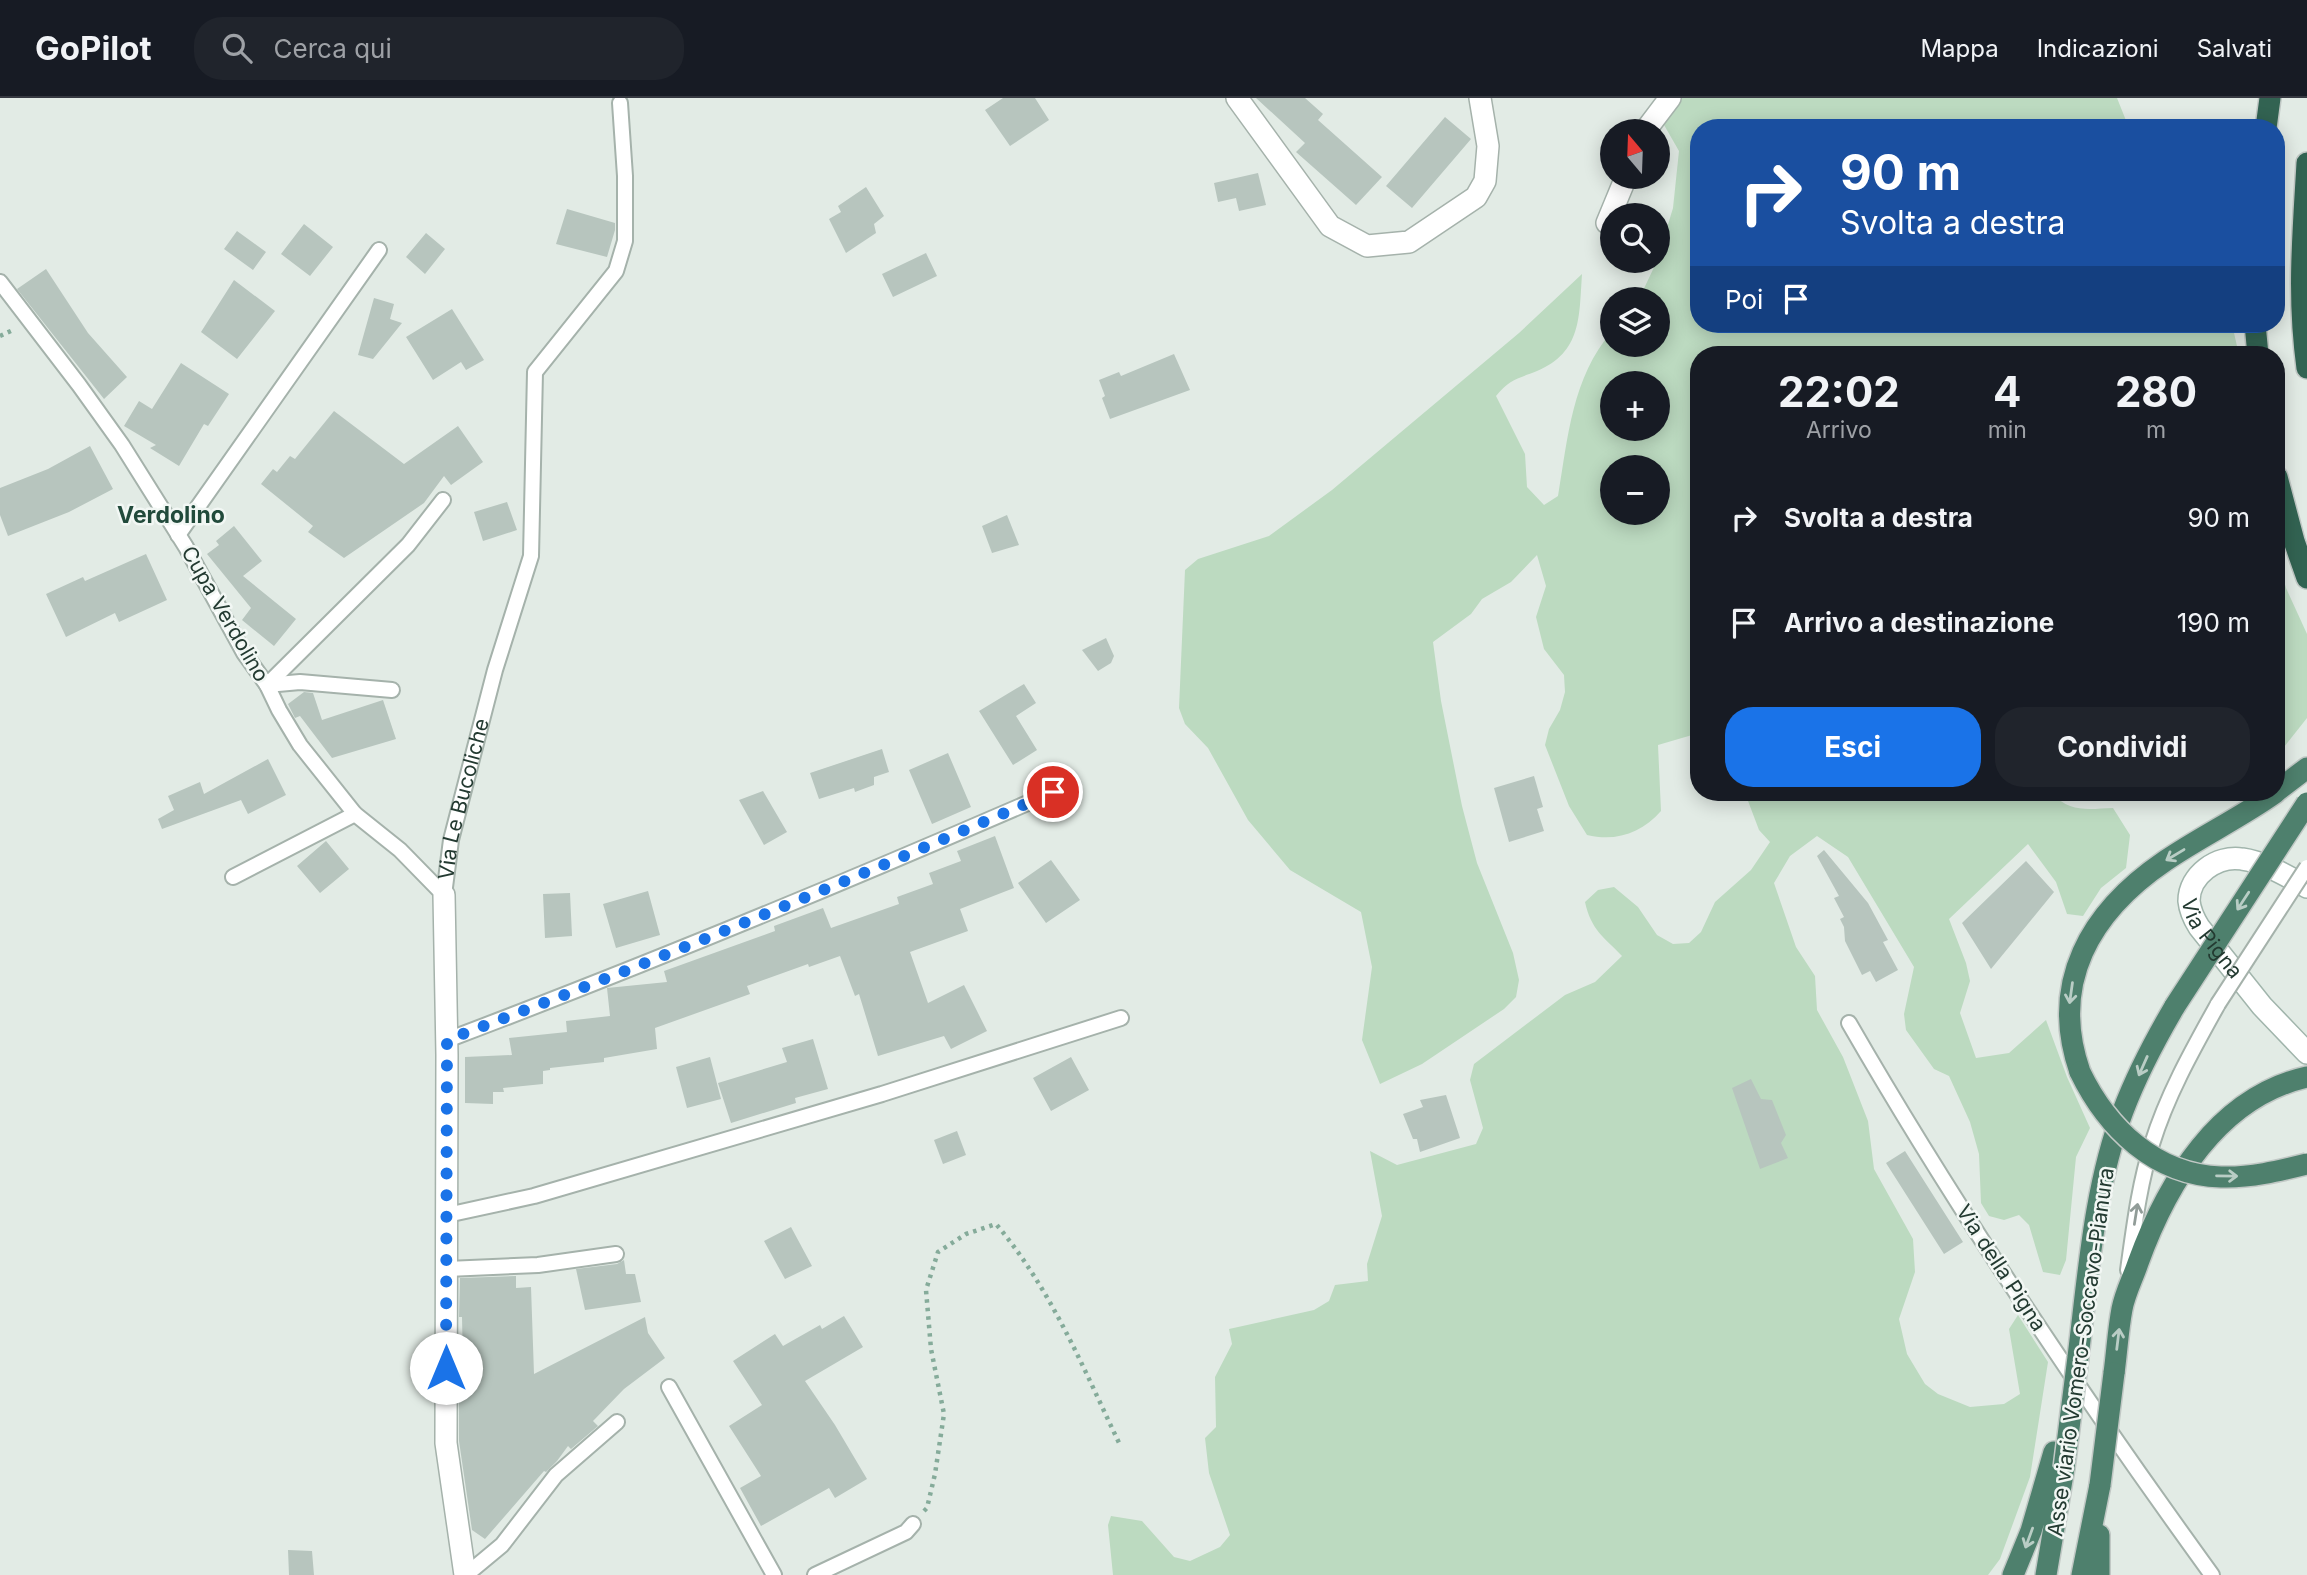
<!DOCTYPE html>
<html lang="it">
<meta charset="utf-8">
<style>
:root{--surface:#171b24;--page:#20242c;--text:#f1f3f6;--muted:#9ea1a6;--line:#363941;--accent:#1a73e8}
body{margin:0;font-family:Inter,sans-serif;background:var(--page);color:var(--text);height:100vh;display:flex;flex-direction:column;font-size:26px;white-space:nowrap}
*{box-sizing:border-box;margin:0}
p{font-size:23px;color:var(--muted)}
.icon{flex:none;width:38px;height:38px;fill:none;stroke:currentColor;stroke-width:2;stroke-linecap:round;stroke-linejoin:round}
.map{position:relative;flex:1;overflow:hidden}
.details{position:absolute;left:1690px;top:248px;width:595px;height:455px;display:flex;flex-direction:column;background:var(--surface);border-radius:28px;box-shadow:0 4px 18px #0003}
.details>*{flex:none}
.hud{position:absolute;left:1690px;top:21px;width:595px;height:214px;border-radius:28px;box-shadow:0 4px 18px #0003;background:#1a4fa0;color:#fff;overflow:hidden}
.needle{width:46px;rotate:341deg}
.controls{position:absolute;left:1600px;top:21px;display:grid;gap:14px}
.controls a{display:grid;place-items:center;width:70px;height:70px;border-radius:50%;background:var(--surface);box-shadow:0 4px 18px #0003;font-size:35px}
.pin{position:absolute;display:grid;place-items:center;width:60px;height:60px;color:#fff;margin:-30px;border:4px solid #fff;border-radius:50%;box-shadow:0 2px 7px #0007}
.me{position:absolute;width:77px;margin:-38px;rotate:0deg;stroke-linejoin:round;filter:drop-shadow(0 0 5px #0008)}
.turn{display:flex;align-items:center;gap:24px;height:147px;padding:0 35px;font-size:32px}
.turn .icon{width:91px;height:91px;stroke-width:2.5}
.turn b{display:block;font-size:49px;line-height:60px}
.then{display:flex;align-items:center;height:66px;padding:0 35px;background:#0003;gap:14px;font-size:26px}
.eta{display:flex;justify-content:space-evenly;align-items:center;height:119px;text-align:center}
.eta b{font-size:42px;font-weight:700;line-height:49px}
.action{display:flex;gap:14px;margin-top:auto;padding:14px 35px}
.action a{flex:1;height:80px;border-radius:28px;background:var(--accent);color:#fff;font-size:28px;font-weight:700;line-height:80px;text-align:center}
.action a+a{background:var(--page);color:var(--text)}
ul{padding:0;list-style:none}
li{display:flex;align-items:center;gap:21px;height:105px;padding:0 35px}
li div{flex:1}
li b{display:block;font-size:26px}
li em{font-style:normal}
header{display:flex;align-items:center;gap:42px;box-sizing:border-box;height:98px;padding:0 35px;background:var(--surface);border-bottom:2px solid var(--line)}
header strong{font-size:33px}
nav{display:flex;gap:38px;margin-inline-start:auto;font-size:24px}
.search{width:490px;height:63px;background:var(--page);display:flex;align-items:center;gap:18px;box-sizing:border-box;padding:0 24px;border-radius:28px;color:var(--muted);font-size:26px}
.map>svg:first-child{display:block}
.green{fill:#bcdac0;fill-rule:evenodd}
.building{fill:#b7c5be}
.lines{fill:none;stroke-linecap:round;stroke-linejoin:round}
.service-casing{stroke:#a5b2ab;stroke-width:18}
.minor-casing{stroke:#a5b2ab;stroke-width:24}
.secondary-casing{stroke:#a1b5ac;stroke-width:24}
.trunk-casing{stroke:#c1c8c5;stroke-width:24}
.motorway-casing{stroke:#c1c8c5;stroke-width:24}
.path{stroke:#85ab9a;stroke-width:4.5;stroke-dasharray:3.5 5;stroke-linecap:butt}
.service{stroke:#fff;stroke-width:14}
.minor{stroke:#fff;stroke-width:21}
.secondary{stroke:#fff;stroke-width:21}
.trunk{stroke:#4e806d;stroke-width:21}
.motorway{stroke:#326352;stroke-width:21}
.service-bridge-casing{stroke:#a5b2ab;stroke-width:18;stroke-linecap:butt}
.trunk-bridge-casing{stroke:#c1c8c5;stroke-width:24;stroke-linecap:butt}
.service-bridge{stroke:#fff;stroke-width:14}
.trunk-bridge{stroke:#4e806d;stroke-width:21}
.oneway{stroke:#b9cdc5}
.oneway2{stroke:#919c98}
.route{stroke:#1a73e8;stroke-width:12;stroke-dasharray:0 21.6}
.labels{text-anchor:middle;stroke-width:5;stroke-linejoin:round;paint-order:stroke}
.street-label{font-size:21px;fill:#233a31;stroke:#f2f7f4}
.neighbourhood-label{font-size:23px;font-weight:bold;fill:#214a3b;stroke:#f2f7f4}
</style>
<header>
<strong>GoPilot</strong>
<div class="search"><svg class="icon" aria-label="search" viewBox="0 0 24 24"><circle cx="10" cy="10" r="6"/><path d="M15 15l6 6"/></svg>Cerca qui</div>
<nav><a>Mappa</a><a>Indicazioni</a><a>Salvati</a></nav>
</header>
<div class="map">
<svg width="2307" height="1477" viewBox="0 0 2307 1477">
<rect width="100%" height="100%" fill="#e2ebe5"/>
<path class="green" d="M 1679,0 L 2117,0 L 2129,30 L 1699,30 L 1699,226 L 2232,226 L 2239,257 L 1699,257 L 1699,635 L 1658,647 L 1661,713 C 1642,735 1616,744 1587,737 L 1569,708 L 1545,647 L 1549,631 L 1560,612 L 1565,594 L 1564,577 L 1544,551 L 1536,519 L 1546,488 L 1537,457 L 1511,484 L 1482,501 L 1471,516 L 1433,544 L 1441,603 L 1462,708 L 1477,765 L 1513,855 L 1519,882 L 1516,899 L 1504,911 L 1422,966 L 1380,986 L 1362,942 L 1372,869 L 1361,814 L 1290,772 L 1248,722 L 1208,650 L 1185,626 L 1179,610 L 1185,472 L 1198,461 L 1269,438 L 1332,392 L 1519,235 L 1582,176 C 1579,219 1582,254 1537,273 C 1517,281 1510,281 1496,298 L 1525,356 L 1527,389 L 1544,407 L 1558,398 C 1568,339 1572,280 1612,233 L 1612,247 L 1657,247 L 1657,201 L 1639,201 L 1657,163 L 1673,110 L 1679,53 L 1660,20 ZM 1612,285 L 1657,285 L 1657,331 L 1612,331 ZM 1612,369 L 1657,369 L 1657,415 L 1612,415 Z
M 2277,458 L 2286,490 L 2307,536 L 2307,620 L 2277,658 Z
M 1745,695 L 2051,695 C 2071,715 2087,711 2113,710 L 2130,737 L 2126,770 L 2101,790 L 2083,818 L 2067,816 L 2056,784 L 2028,746 L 1949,821 L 1966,865 L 1970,883 L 1960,915 L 1976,960 L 2009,955 L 2046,922 L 2067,979 L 2090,1030 L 2076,1059 L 2066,1162 L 2060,1177 L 2043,1174 L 2029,1127 L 2019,1117 L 2004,1122 L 1989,1118 L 1981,1105 L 1979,1056 L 1970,1024 L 1949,978 L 1934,971 L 1906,932 L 1904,916 L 1914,869 L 1848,759 L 1817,738 L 1790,758 L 1774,785 L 1796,849 L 1815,878 L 1817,912 L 1843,959 L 1868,1023 L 1874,1071 L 1913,1141 L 1915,1174 L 1899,1221 L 1907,1256 L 1925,1286 L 1938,1296 L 1970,1309 L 2004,1306 L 2020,1296 L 2009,1231 L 2018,1217 L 2048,1264 L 2030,1379 L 2000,1461 L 1988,1477 L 1113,1477 L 1108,1427 L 1111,1418 L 1142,1423 L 1174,1459 L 1190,1463 L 1220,1449 L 1230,1437 L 1209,1375 L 1205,1340 L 1216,1329 L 1215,1279 L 1232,1246 L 1229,1231 L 1314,1212 L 1329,1203 L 1335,1187 L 1368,1183 L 1367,1166 L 1382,1118 L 1370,1053 L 1397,1067 L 1476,1046 L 1483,1030 L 1470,982 L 1474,966 L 1565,897 L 1595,884 L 1622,858 C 1604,839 1591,832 1585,804 L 1598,792 L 1614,789 L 1638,809 L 1657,837 L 1673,846 L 1689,845 L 1701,834 L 1715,804 L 1751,772 L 1770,744 L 1759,732 Z"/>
<path class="building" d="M 1003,0 L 1035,0 L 1049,22 L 1010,48 L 985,12 Z
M 1256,0 L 1305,0 L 1323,16 L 1318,22 L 1382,79 L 1356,107 L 1296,54 L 1305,45 Z
M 1445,19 L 1471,41 L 1412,110 L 1386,88 Z
M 1258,75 L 1266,107 L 1239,113 L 1236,100 L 1218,104 L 1214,85 Z
M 866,89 L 884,118 L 874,126 L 876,135 L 846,155 L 829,121 L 841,114 L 838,108 Z
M 567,111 L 615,125 L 615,132 L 607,159 L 556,146 Z
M 304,126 L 333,149 L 310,178 L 281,156 Z
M 237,133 L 266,154 L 253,172 L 224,151 Z
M 426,135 L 445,151 L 425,176 L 406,159 Z
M 926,155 L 937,178 L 893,199 L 882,176 Z
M 46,171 L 88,235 L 127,279 L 104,301 L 17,191 Z
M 234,182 L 275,213 L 237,261 L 201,234 Z
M 374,200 L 394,206 L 390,221 L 402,225 L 373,261 L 358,257 Z
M 452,211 L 484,262 L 466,272 L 461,264 L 433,282 L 406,239 Z
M 1174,256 L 1190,292 L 1110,321 L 1102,300 L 1105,298 L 1099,282 L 1119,274 L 1121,278 Z
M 181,265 L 229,296 L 208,328 L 204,326 L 179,368 L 150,350 L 156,347 L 124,328 L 139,303 L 152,311 Z
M 334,313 L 404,366 L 458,328 L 483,364 L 451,387 L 444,378 L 424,405 L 344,460 L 308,434 L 313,428 L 261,386 L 273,371 L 277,374 L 290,358 L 295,361 Z
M 90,348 L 113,391 L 69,414 L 8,438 L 0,417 L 0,390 L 48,371 Z
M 507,404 L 517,432 L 483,443 L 474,414 Z
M 1007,417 L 1019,447 L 992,455 L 982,428 Z
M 234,428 L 262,463 L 243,478 L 296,521 L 274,548 L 242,522 L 251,510 L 207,456 L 219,447 L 216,443 Z
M 146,456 L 167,502 L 119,524 L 115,515 L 66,539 L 46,496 L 83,479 L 85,483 Z
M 1106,540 L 1114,558 L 1111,565 L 1098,573 L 1082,552 Z
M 1024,586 L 1036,605 L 1016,618 L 1037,652 L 1013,667 L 979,613 Z
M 304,594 L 313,595 L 322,622 L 383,602 L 396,641 L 332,660 L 300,618 L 295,620 L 288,606 Z
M 882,651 L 889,674 L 874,679 L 874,687 L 855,694 L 854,690 L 819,701 L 810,675 Z
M 948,655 L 971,709 L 932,726 L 909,672 Z
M 268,661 L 286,697 L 248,716 L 241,702 L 162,731 L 158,721 L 174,712 L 168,698 L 200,684 L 204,696 Z
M 1534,678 L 1543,709 L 1537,711 L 1544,733 L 1509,744 L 1494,690 Z
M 763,693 L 787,734 L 764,747 L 739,702 Z
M 995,738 L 1014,790 L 960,811 L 968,833 L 910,854 L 928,905 L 964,887 L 987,933 L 951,951 L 944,938 L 878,958 L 859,896 L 855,898 L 840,858 L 809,869 L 808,866 L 747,888 L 750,896 L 655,930 L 657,951 L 604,960 L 604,964 L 550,970 L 550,972 L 543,973 L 543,986 L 503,990 L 504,994 L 493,994 L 493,1006 L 465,1005 L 465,959 L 512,957 L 509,940 L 567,934 L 566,923 L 610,918 L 607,890 L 667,884 L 664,873 L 775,833 L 774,828 L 823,810 L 831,830 L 899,806 L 897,799 L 933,786 L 929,775 L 961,763 L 957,753 Z
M 326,743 L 349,771 L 320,795 L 297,768 Z
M 1824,752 L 1868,805 L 1888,842 L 1883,844 L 1898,872 L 1876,884 L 1870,873 L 1862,877 L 1845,843 L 1844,829 L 1840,821 L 1844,819 L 1834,800 L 1839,798 L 1817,758 Z
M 1051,762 L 1080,802 L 1046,825 L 1018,785 Z
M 2026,763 L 2054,794 L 1991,871 L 1962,825 Z
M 648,793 L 660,837 L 616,850 L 603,806 Z
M 570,795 L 572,838 L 545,840 L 543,796 Z
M 813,941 L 828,991 L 795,1000 L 796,1005 L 731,1025 L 718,985 L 787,964 L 782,950 Z
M 710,959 L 721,1001 L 687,1010 L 676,969 Z
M 1071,959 L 1089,992 L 1051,1013 L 1033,980 Z
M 1751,981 L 1761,1001 L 1772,1002 L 1786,1037 L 1781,1045 L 1788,1060 L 1760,1071 L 1732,990 Z
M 1446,997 L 1460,1040 L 1420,1054 L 1417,1041 L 1413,1041 L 1403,1016 L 1423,1009 L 1420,1002 Z
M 957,1033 L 966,1057 L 943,1066 L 934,1042 Z
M 1905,1053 L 1963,1144 L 1944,1156 L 1886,1065 Z
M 791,1129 L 812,1168 L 785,1181 L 764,1143 Z
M 624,1162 L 626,1176 L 635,1176 L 641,1204 L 585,1212 L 576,1171 L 617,1166 Z
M 516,1178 L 516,1190 L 531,1189 L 534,1276 L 645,1219 L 648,1235 L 665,1260 L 624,1291 L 593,1323 L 598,1328 L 571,1351 L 568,1348 L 557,1363 L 546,1374 L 544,1373 L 485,1441 L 472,1432 L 459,1343 L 459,1264 L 463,1264 L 462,1219 L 459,1219 L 460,1180 Z
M 844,1218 L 863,1249 L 805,1283 L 835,1327 L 867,1381 L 835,1400 L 829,1390 L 761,1428 L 740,1390 L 761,1378 L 729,1328 L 762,1307 L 733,1263 L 775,1236 L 783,1248 L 820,1227 L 822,1231 Z
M 288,1452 L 312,1453 L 314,1477 L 289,1477 Z"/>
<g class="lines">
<g class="service-casing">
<g id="service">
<path d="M 0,184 L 79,287 L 122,347 L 186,449 L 244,555 L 267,587 L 279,612 L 300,647 L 355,716 L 400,752 L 444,797"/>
<path d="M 178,437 L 379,152"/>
<path d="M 267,587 L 408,447 L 443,402"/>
<path d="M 267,587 L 300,584 L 392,592"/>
<path d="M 233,779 L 355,716"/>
<path id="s1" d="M 444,797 L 451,742 L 495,572 L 531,458 L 535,274 L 616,173 L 625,143 L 625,78 L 620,5"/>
<path d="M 1849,925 C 1959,1116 2083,1299 2212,1477"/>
<path d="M 447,942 C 651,865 853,781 1053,694"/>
<path d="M 447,1117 L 534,1098 L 882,996 L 1121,920"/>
<path d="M 447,1171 L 538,1167 L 616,1156"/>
<path d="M 2128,1172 C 2134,1130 2139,1087 2152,1046 C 2167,997 2193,951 2218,906"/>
<path d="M 669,1289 L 774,1477"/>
<path d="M 466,1477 L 502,1447 L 556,1377 L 617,1324"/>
<path d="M 815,1477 L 906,1434 L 913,1426"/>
</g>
</g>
<g class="minor-casing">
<path id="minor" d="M 1237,0 L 1330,128 L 1367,148 L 1409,144 L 1476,99 L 1485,83 L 1488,48 L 1480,0
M 1645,33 L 1670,0
M 1607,125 L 1626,79
M 444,797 L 447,957 L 446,1345 L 465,1477"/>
</g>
<g class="secondary-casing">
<g id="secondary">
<path id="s2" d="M 2307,789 C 2287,778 2264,764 2242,761 C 2217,757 2189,777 2189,803 C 2190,813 2194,821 2199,829 L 2262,908 L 2307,955"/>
</g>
</g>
<g class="trunk-casing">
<path id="trunk" d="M 2277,693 L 2307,670
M 2080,974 C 2049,885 2090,814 2165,763 C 2200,739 2240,720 2275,695
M 2078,1259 C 2088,1179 2094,1089 2123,1013 C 2137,976 2155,942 2175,908
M 2114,1275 C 2117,1253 2118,1232 2122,1211 C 2125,1195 2133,1180 2138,1165 C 2167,1085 2218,999 2307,979
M 2013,1477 L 2031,1433 L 2054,1354
M 2046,1477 L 2064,1370
M 2082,1477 L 2100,1387
M 2099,1477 L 2099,1437"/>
</g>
<g class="motorway-casing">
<path id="motorway" d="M 2266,30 L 2270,0
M 2307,65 C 2303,136 2297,198 2307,270
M 2255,226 L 2258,257
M 2277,379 L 2294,443 L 2307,480"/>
</g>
<path class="path" d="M 0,238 L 15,231
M 924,1413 L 927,1410 L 935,1376 L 944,1316 L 931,1251 L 926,1192 L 938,1154 L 966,1136 L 996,1126 C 1052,1192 1084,1272 1121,1349"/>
<use href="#service" class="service"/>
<use href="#minor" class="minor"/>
<use href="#secondary" class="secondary"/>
<use href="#trunk" class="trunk"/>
<use href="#motorway" class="motorway"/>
<g class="service-bridge-casing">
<path id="service-bridge" d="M 2218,906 L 2307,769"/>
</g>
<g class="trunk-bridge-casing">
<path id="trunk-bridge" d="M 2175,908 L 2307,705
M 2080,974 C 2107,1030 2155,1077 2221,1079 C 2250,1080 2279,1073 2307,1066
M 2064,1370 L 2078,1259
M 2100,1387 L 2114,1275"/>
</g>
<use href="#service-bridge" class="service-bridge"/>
<use href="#trunk-bridge" class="trunk-bridge"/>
</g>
<defs><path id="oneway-shaft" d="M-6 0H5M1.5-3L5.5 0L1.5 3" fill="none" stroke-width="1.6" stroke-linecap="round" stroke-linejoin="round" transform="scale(1.75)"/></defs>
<g class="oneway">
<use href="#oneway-shaft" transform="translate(2175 757) rotate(149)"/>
<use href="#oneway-shaft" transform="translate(2243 803) rotate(123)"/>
<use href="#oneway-shaft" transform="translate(2071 895) rotate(98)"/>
<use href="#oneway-shaft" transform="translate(2143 968) rotate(114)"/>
<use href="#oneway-shaft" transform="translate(2227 1078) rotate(1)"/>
<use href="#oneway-shaft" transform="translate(2118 1241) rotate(-83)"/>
<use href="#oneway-shaft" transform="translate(2029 1440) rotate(110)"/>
</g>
<use class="oneway2" href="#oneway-shaft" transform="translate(2136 1116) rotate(-81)"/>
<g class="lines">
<path class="route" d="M 446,1270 L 447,942 C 651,865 853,781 1053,694"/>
</g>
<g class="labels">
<g class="street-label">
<text transform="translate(225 516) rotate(60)" y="7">Cupa Verdolino</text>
<text dy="7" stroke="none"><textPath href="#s1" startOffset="98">Via Le Bucoliche</textPath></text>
<text dy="7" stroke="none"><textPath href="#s2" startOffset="191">Via Pigna</textPath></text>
<text transform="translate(2001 1170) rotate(57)" y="7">Via della Pigna</text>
<text transform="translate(2081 1254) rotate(-82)" y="7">Asse viario Vomero-Soccavo-Pianura</text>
</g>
<g class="neighbourhood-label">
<text x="171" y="425">Verdolino</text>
</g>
</g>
</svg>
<div class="controls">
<a><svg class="needle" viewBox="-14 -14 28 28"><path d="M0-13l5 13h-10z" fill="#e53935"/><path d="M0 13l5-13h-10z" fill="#9ea1a6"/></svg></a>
<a><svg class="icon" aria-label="search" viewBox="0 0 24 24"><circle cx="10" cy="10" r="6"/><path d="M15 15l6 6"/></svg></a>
<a><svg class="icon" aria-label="layers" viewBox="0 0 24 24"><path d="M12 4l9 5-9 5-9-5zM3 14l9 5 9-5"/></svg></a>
<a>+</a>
<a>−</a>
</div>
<div class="pin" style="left:1053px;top:694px;background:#d93025"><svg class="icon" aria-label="arrive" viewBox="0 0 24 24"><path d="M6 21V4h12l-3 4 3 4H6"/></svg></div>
<svg class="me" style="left:446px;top:1270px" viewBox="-20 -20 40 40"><circle r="19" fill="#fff"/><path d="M0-13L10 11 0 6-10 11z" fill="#1a73e8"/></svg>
<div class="hud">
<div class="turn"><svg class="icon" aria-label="right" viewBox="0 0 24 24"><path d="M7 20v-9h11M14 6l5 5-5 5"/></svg><div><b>90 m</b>Svolta a destra</div></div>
<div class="then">Poi<svg class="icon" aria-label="arrive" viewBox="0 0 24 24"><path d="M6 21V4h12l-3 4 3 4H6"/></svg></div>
</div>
<section class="details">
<div class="eta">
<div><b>22:02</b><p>Arrivo</p></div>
<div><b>4</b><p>min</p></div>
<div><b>280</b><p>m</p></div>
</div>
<ul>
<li><svg class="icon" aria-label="right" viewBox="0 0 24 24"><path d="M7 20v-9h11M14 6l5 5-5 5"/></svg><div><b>Svolta a destra</b></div><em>90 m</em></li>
<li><svg class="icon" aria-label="arrive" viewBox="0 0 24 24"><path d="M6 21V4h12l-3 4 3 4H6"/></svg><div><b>Arrivo a destinazione</b></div><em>190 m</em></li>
</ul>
<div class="action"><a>Esci</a><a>Condividi</a></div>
</section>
</div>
